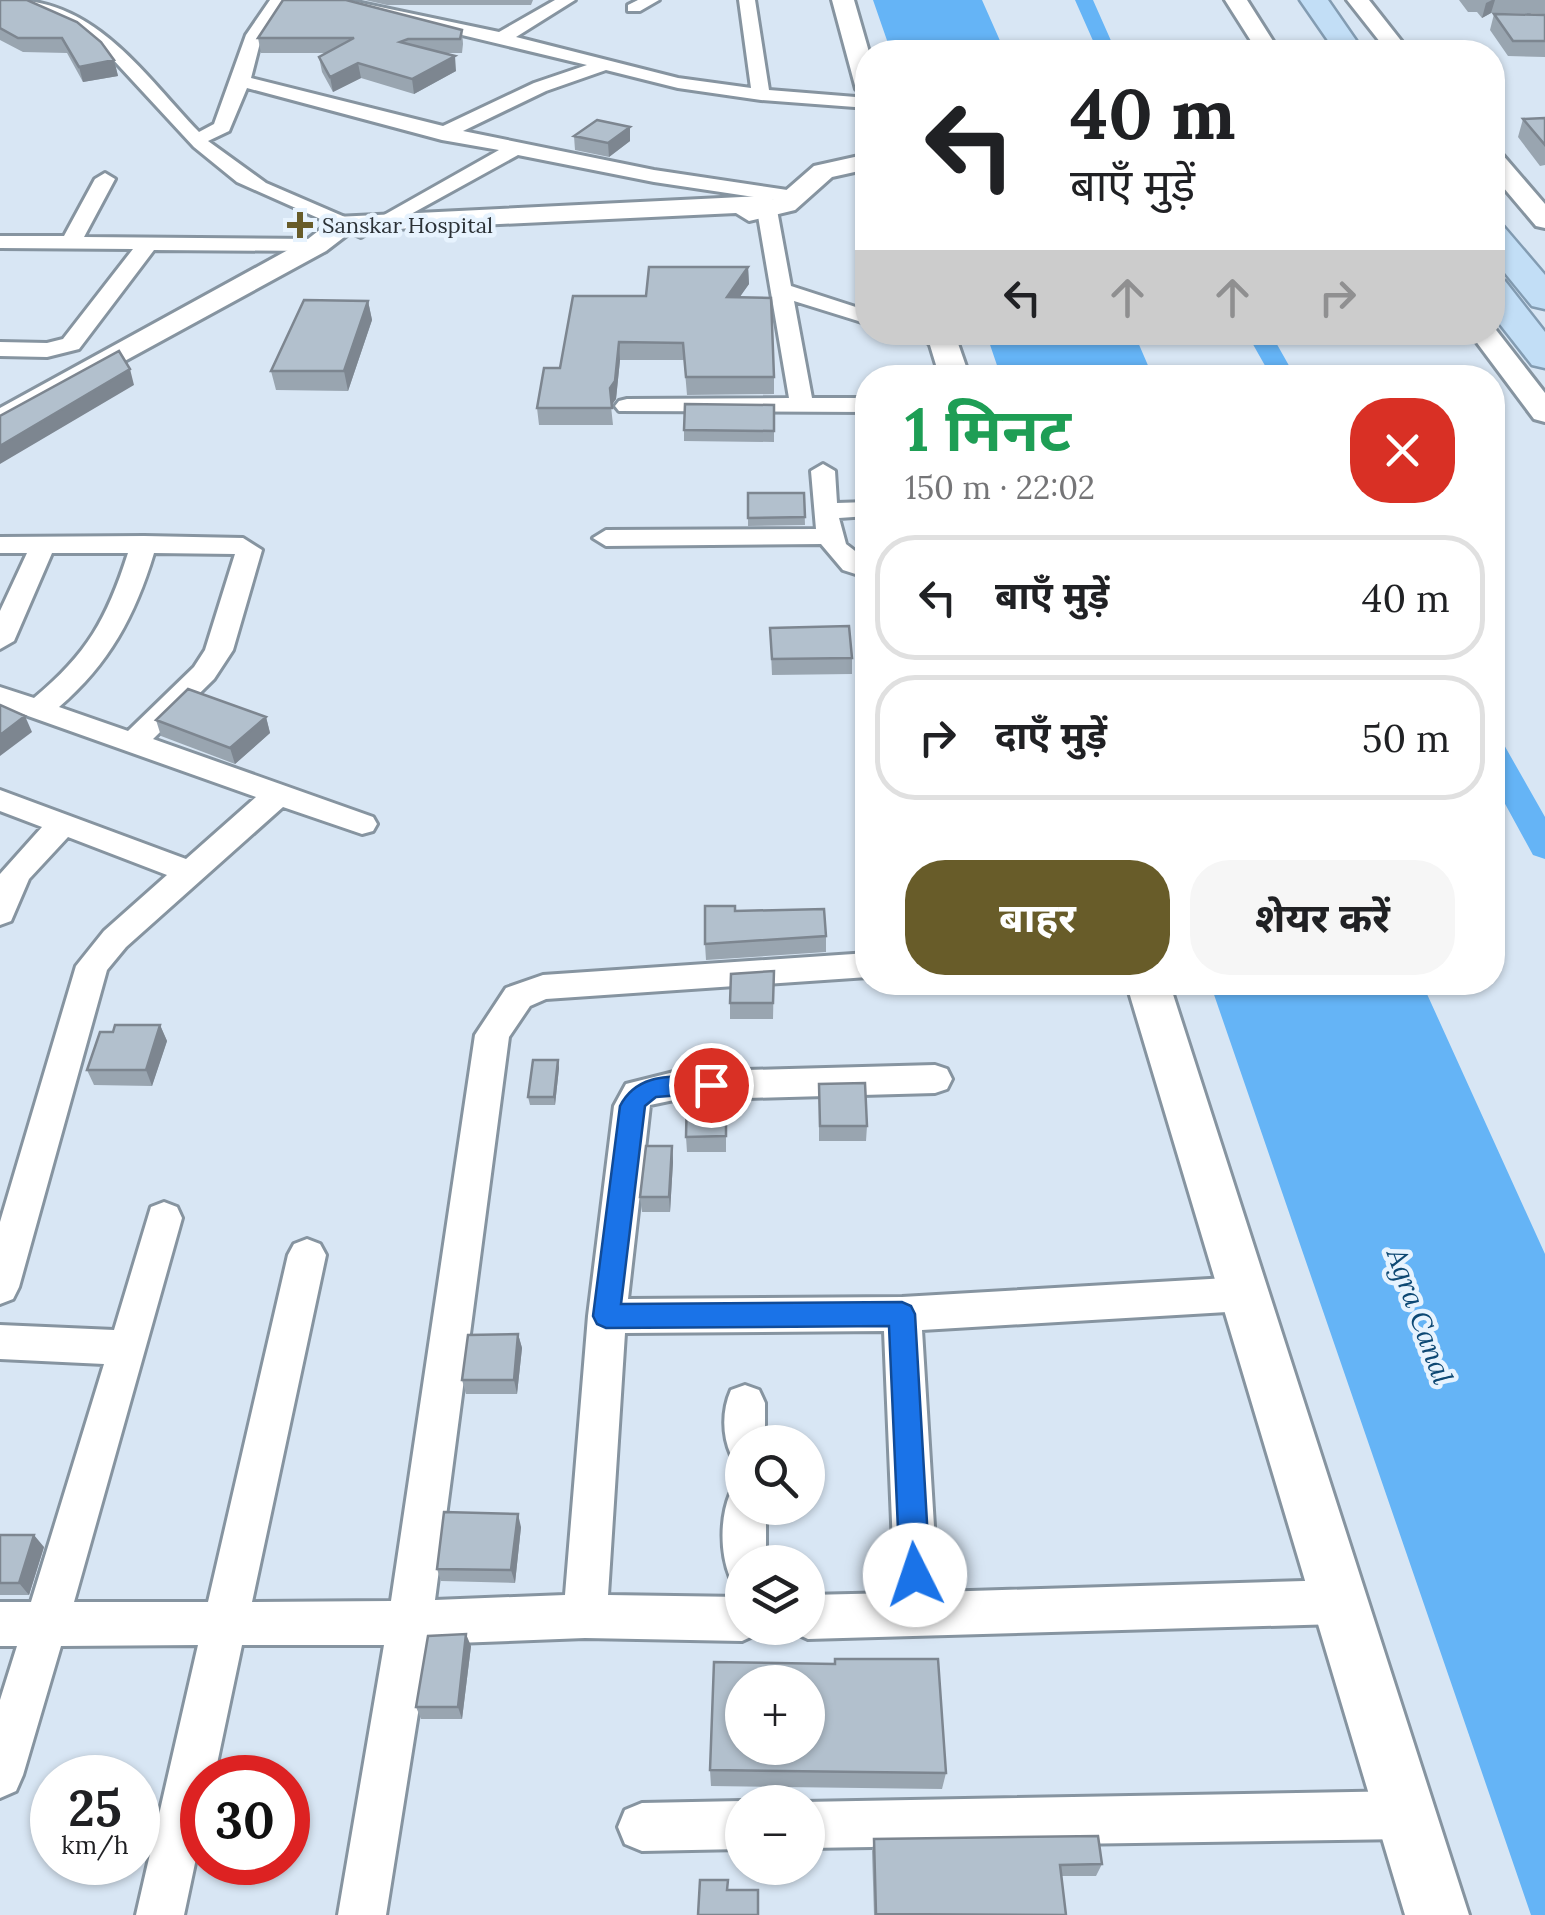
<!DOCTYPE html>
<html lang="hi">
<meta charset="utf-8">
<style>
:root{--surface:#fff;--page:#f6f6f6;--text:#202124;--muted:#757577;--line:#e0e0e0;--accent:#685c29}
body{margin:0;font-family:Lora,"Noto Sans Devanagari",serif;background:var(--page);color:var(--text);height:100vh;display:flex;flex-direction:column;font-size:38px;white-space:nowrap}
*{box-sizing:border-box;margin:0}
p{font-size:32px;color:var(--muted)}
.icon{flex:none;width:55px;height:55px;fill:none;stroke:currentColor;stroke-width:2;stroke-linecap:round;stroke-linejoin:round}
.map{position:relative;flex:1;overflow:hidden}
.sheet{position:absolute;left:855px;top:365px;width:650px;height:630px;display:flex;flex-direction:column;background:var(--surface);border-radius:40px;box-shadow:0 2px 8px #0004}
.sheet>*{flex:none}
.hud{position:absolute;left:855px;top:40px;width:650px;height:305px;border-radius:40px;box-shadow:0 2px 8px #0004;background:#fff;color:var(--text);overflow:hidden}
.tools{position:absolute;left:725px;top:1425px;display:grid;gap:20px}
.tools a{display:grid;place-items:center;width:100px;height:100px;border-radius:50%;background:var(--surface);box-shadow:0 2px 8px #0004;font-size:50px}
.speed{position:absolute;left:30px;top:1755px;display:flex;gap:20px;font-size:50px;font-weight:700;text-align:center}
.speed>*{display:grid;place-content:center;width:130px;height:130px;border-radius:50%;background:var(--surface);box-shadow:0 2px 8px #0004;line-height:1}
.speed small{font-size:25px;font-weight:400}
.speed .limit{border:15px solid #d22;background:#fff;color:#111}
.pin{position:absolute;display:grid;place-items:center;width:85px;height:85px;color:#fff;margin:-42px;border:5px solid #fff;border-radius:50%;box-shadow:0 2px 10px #0007}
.me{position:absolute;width:110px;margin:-55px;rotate:356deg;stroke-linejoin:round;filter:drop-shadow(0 0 8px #0008)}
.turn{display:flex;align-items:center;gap:35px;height:210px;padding:0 50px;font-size:45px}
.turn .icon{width:130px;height:130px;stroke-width:2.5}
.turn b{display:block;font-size:70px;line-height:85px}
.lanes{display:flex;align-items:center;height:95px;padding:0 50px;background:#0003;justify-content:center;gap:50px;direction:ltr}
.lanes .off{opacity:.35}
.round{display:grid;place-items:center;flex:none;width:105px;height:105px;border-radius:40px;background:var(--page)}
.summary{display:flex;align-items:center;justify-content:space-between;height:170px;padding:0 50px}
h1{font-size:60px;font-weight:700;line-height:75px;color:#1e9e55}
.cta{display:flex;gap:20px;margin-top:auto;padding:20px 50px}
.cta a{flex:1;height:115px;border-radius:40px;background:var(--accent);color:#fff;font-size:40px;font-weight:700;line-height:115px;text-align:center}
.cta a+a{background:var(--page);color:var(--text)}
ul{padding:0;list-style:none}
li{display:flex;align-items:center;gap:30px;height:125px;margin:0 20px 15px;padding:0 30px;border:5px solid var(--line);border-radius:40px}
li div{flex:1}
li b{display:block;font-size:38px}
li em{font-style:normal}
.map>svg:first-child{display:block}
.water{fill:#65b4f6}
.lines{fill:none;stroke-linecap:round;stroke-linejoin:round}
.canal{fill:#65b4f6;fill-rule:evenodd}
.minor-casing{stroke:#8694a0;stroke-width:6}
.tertiary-casing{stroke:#8694a0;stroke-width:6}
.trunk-casing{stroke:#839cb2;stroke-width:5}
.minor{fill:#fff;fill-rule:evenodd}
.tertiary{fill:#fff;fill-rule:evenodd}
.trunk{fill:#c2def6;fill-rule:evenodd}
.wall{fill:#99a5b0}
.shaded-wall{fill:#7d8690}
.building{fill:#b2c0cd;stroke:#7d8690;stroke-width:2.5;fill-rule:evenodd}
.route{fill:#1a73e8;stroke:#114b97;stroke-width:2.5}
.poi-dot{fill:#685c29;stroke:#e7f3fe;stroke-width:4}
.labels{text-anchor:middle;stroke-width:9;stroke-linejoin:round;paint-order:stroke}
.far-poi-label{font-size:22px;fill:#2b3136;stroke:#e7f3fe;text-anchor:start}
.water-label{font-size:28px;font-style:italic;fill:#0d4873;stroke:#e7f3fe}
</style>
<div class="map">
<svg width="1545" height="1915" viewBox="0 0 1545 1915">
<rect width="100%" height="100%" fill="#d8e6f4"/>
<path class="water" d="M 873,0 L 982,0 L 1005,52 L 891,52 Z
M 986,333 L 1134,333 L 1153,377 L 1001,377 Z
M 1210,983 L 1422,983 L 1545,1254 L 1545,1915 L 1531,1915 Z"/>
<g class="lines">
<path class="canal" d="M 1075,0 L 1093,0 L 1116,52 L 1098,52 Z
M 1246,332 L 1270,332 L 1296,378 L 1272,378 Z
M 1492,740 L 1503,743 L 1545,817 L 1545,859 L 1533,855 L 1492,780 Z"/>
<g class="minor-casing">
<path id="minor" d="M 12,0 C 96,0 146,77 199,132 L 214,124 L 246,35 L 270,0 L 286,0 L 262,35 L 251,78 L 443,126 L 534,83 L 587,65 L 316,0 L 347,0 L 499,32 L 555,0 L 575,0 L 516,37 L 678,78 L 751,88 L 739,0 L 755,0 L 769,90 L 868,98 L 868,108 L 761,100 L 678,88 L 606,70 L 546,91 L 463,131 L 654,170 L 794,191 L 804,197 L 794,203 L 654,182 L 518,155 L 391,225 L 384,223 L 384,215 L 499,150 L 442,140 L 247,88 L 229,131 L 208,141 L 266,183 L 368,227 L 371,231 L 361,237 L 237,182 L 194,147 L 108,54 L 83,34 Z
M 638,0 L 659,0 L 640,11 L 628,11 L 628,5 Z
M 1520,0 L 1537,0 L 1545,10 L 1545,25 L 1539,24 Z
M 105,173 L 115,179 L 84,237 L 317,239 L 327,245 L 317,251 L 154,250 L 79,349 L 47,357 L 0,356 L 0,342 L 47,343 L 63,339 L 133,249 L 0,248 L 0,236 L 64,236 L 95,179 Z
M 767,204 L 777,210 L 791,286 L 868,311 L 868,324 L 794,301 L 812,398 L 868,398 L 868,412 L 619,411 L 615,406 L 619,401 L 627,399 L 789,398 L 757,210 Z
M 902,332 L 936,332 L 954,342 L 943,349 Z
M 823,464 L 835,471 L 837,503 L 868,502 L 868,516 L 839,518 L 846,544 L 868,561 L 868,578 L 843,570 L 821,544 L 606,546 L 593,538 L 606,530 L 816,529 L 811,471 Z
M 144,536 L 243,538 L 262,550 L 233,650 L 214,679 L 153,739 L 373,817 L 377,824 L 373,831 L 362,834 L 283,807 L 126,947 L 107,970 L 19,1287 L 13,1299 L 0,1304 L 0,1222 L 76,966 L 104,931 L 167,875 L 68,837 L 29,879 L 11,921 L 0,925 L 0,874 L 42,827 L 0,811 L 0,790 L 186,859 L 256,797 L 0,706 L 0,687 L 34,698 C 87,654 107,619 128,553 L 52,553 L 14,641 L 0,649 L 0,611 L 27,553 L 0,553 L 0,537 ZM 154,553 L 235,554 L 205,650 L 194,667 L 128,731 L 59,707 C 109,664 135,616 154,553 Z
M 868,953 L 868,977 L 546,999 L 530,1006 L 509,1037 L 435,1600 L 565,1595 L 588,1316 L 614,1106 L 626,1084 L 674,1072 L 935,1065 L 947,1069 L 952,1079 L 947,1089 L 935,1093 L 674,1100 L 650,1105 L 628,1299 L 902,1297 L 1244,1277 L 1258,1282 L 1263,1294 L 1258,1306 L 1244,1311 L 922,1330 L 938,1592 L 1338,1580 L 1353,1587 L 1360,1602 L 1353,1617 L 1338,1624 L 808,1639 L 793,1632 L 791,1628 L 808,1628 L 808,1595 L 895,1593 L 884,1331 L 625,1333 L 608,1595 L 742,1597 L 742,1628 L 760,1628 L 757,1634 L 742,1641 L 585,1638 L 429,1644 L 386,1915 L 338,1915 L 384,1645 L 242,1645 L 214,1778 L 202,1778 L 202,1830 L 184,1915 L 136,1915 L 198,1645 L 61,1646 L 23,1775 L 16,1791 L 0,1798 L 0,1700 L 17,1646 L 0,1646 L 0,1602 L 31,1602 L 104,1364 L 0,1359 L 0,1325 L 114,1330 L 151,1207 L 164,1202 L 177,1207 L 182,1218 L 74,1602 L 208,1602 L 288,1255 L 294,1244 L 307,1239 L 320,1244 L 326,1255 L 252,1602 L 391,1601 L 475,1035 L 506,988 L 543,975 Z
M 745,1385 L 759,1390 L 765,1403 L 765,1442 L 742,1442 L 742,1460 L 731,1455 C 722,1435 722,1410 731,1390 Z
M 742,1489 L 742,1508 L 766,1508 L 766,1562 L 742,1562 L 742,1582 L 730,1577 C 720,1553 720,1518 730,1494 Z
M 1406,1791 L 1423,1798 L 1430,1815 L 1423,1832 L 1406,1839 L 808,1848 L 808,1802 L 803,1802 Z
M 742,1801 L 742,1849 L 642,1851 L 625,1844 L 618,1827 L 625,1810 L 642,1803 Z"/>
</g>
<g class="tertiary-casing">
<path id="tertiary" d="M 832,0 L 854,0 L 869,52 L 868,96 L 856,89 Z
M 1225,0 L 1247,0 L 1280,52 L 1258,52 Z
M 1347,0 L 1369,0 L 1410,52 L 1388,52 Z
M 1492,151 L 1501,153 L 1545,204 L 1545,228 L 1536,226 L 1492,174 Z
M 868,154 L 868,169 L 832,177 L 795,210 L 749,221 L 736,213 L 352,231 L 326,251 L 0,429 L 0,408 L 308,239 L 336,217 L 762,196 L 775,200 L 814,166 Z
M 1493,326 L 1545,393 L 1545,422 L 1534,419 L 1469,332 L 1492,332 Z
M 926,332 L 954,332 L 970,378 L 940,378 Z
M 1126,982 L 1169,982 L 1469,1915 L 1405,1915 Z"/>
</g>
<g class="trunk-casing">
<path id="trunk" d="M 1300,0 L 1328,0 L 1364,52 L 1336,52 Z
M 1492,224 L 1504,227 L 1545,275 L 1545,309 L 1532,306 L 1492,257 Z
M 1492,278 L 1505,281 L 1545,332 L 1545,368 L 1532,365 L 1492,314 Z"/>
</g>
<use href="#minor" class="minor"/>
<use href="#tertiary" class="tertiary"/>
<use href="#trunk" class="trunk"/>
</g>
<path class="wall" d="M 0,0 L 114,60 L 118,76 L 83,82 L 67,53 L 23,52 L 0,40 Z
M 365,0 L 533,0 L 531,5 L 387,5 Z
M 1459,0 L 1545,0 L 1545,14 L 1491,13 L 1482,18 L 1477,12 L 1468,12 Z
M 1494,14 L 1545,15 L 1545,57 L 1508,56 L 1490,30 Z
M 462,30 L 463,44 L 462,53 L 443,53 L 456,71 L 414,94 L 361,78 L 333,92 L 322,72 L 319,57 L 327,53 L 261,53 L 258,38 Z
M 1545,118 L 1545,165 L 1540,166 L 1518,137 L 1523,119 Z
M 630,127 L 630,141 L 609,157 L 575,150 L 574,136 Z
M 748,267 L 749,284 L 739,297 L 774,377 L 774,394 L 687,395 L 684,360 L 620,360 L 616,399 L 611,406 L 613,425 L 539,425 L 537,408 L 560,368 L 646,296 Z
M 368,301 L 372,320 L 348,391 L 276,390 L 271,371 Z
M 774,405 L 774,442 L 684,441 L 684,430 Z
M 748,493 L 804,493 L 805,525 L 748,526 Z
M 770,628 L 852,658 L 852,674 L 772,675 Z
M 266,717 L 270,733 L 235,764 L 161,736 L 156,720 Z
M 735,911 L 826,936 L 826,952 L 706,960 L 705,944 Z
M 774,971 L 773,1019 L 730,1019 L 730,1003 Z
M 160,1025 L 167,1041 L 152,1086 L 94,1085 L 87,1070 L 113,1032 Z
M 558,1060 L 559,1068 L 555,1105 L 530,1105 L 528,1097 Z
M 819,1084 L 867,1126 L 866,1141 L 819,1141 Z
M 726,1093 L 726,1152 L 687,1152 L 686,1137 Z
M 672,1146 L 673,1162 L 670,1212 L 642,1212 L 640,1197 Z
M 518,1334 L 522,1348 L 517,1394 L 466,1394 L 462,1380 Z
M 521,1527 L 515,1583 L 441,1581 L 437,1569 Z
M 0,1535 L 44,1547 L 29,1595 L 0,1595 Z
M 471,1646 L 462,1719 L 421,1719 L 416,1707 Z
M 835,1664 L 946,1773 L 942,1789 L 711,1786 L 710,1770 Z
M 874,1839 L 1102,1864 L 1096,1876 L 1062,1876 L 1066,1915 L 874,1915 L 872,1851 Z"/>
<path class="shaded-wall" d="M 1492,0 L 1495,0 L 1491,13 L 1482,18 L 1486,3 Z
M 455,56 L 456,71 L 414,94 L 412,79 Z
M 114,60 L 118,76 L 83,82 L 79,67 Z
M 358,63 L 361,78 L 333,92 L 330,77 Z
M 630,127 L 630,141 L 609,157 L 608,143 Z
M 748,267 L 749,284 L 728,314 L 727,297 Z
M 368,301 L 372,320 L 348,391 L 344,371 Z
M 619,342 L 620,360 L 616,399 L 611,406 L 610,388 Z
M 130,369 L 134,385 L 0,464 L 0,446 Z
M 25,716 L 32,732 L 0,756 L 0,735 Z
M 266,717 L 270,733 L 235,764 L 230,748 Z
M 160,1025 L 167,1041 L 152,1086 L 146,1070 Z
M 558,1060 L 559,1068 L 555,1105 L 554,1097 Z
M 672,1146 L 673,1162 L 670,1212 L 669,1197 Z
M 518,1334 L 522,1348 L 517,1394 L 514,1380 Z
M 518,1514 L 521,1527 L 515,1583 L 511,1570 Z
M 34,1535 L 44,1547 L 29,1595 L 19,1583 Z
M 466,1634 L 471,1646 L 462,1719 L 458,1707 Z"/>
<path class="building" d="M 0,0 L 27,0 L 77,22 L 101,42 L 114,60 L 79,67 L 62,38 L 18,38 L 0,28 Z
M 283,0 L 346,0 L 462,30 L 460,39 L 408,39 L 400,42 L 455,56 L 412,79 L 358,63 L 330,77 L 319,57 L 354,38 L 258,38 Z
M 1494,14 L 1545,15 L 1545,41 L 1513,41 Z
M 1545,118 L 1545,145 L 1523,119 Z
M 597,120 L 630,127 L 608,143 L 574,136 Z
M 649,267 L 748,267 L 727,297 L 771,298 L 774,377 L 686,377 L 683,343 L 619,342 L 615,381 L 610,388 L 612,408 L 537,408 L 544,368 L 560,368 L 573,296 L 646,296 Z
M 304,300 L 368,301 L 344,371 L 271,371 Z
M 119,351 L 130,369 L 0,446 L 0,416 Z
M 685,404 L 774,405 L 774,431 L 684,430 Z
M 748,493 L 804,493 L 805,517 L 748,518 Z
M 849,626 L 852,658 L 772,659 L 770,628 Z
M 188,689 L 266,717 L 230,748 L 156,720 Z
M 0,705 L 25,716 L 0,735 Z
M 705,906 L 735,906 L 735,911 L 824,909 L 826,936 L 705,944 Z
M 774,971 L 773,1003 L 730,1003 L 731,974 Z
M 115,1025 L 160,1025 L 146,1070 L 87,1070 L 100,1032 L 113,1032 Z
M 533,1060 L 558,1060 L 554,1097 L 528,1097 Z
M 865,1083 L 867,1126 L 820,1126 L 819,1084 Z
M 687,1093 L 726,1093 L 726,1136 L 686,1137 Z
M 646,1146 L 672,1146 L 669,1197 L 640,1197 Z
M 518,1334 L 514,1380 L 462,1380 L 468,1335 Z
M 444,1512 L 518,1514 L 511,1570 L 437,1569 Z
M 0,1535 L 34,1535 L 19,1583 L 0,1583 Z
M 466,1634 L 458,1707 L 416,1707 L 428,1636 Z
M 835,1659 L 938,1659 L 946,1773 L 710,1770 L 714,1662 L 835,1664 ZM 742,1682 L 808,1682 L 808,1748 L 742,1748 Z
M 1098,1836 L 1102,1864 L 1060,1865 L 1066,1915 L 876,1914 L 874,1839 Z
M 700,1880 L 728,1880 L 727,1890 L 758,1890 L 758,1915 L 698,1915 Z"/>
<path class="route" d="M 711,1075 L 720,1078 L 723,1085 L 720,1092 L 656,1097 L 645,1106 L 621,1304 L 902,1302 L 911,1306 L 915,1314 L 930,1575 L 926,1585 L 915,1590 L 904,1585 L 900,1575 L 889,1326 L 606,1328 L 597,1324 L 593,1316 L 620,1106 C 638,1071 675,1077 711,1075 Z"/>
<path class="poi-dot" d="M295 210h10v10h10v10h-10v10h-10v-10h-10v-10h10z"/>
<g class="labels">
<g class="far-poi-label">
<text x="322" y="233">Sanskar Hospital</text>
</g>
<g class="water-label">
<text transform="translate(1420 1316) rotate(70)" y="10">Agra Canal</text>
</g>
</g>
</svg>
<div class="tools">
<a><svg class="icon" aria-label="search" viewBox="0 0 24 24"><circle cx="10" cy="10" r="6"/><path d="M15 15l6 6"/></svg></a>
<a><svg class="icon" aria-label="layers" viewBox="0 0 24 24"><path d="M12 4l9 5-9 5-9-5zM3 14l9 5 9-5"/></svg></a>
<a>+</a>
<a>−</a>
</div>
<div class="speed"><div>25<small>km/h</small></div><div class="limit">30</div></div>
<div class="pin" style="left:711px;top:1085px;background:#d93025"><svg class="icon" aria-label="arrive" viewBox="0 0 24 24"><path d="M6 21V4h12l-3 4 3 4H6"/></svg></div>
<svg class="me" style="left:915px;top:1575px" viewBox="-20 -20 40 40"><circle r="19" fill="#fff"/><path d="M0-13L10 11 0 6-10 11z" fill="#1a73e8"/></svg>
<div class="hud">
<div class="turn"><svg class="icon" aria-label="left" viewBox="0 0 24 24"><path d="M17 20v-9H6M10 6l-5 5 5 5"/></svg><div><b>40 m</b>बाएँ मुड़ें</div></div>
<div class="lanes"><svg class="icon" aria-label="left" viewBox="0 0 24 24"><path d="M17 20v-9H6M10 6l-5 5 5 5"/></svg><svg class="icon off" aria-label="ahead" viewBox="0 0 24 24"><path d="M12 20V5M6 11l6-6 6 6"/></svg><svg class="icon off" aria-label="ahead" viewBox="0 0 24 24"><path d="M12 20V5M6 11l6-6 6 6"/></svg><svg class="icon off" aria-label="right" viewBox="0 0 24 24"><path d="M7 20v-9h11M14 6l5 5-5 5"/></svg></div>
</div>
<section class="sheet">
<div class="summary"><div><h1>1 मिनट</h1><p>150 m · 22:02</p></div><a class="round" style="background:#d93025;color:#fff"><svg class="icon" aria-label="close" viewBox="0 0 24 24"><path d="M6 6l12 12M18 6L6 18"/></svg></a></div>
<ul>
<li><svg class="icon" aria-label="left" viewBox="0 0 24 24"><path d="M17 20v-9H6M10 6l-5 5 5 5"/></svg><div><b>बाएँ मुड़ें</b></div><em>40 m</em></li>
<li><svg class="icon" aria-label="right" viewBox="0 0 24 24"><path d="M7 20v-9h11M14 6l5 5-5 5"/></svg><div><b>दाएँ मुड़ें</b></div><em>50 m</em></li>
</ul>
<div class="cta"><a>बाहर</a><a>शेयर करें</a></div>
</section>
</div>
